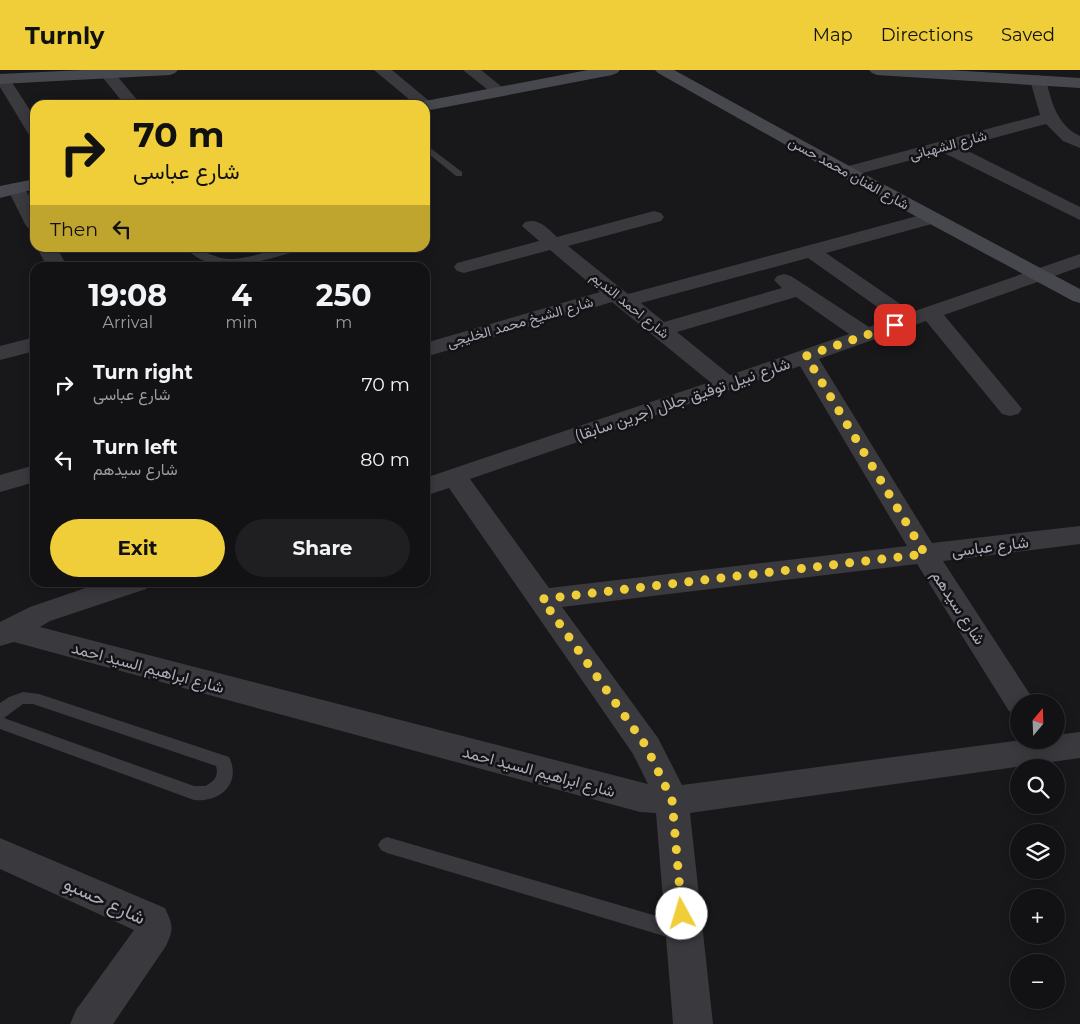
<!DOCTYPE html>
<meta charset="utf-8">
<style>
:root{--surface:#121114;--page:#1f1f22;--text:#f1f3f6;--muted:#9c9da0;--line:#313134;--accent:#efce3a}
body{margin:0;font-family:Montserrat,Vazirmatn,sans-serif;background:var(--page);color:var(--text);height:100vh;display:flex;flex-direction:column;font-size:19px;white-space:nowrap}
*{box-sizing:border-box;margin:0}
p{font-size:16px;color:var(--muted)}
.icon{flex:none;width:28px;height:28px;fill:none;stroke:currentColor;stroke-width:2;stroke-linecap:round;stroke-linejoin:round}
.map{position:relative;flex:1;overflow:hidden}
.side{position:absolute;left:30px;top:192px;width:400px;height:325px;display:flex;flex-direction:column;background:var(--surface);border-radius:15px;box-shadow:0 2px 12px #0003,0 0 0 1px var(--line)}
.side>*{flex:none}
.top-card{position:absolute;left:30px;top:30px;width:400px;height:152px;border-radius:15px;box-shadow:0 2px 12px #0003,0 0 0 1px var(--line);background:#efce3a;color:#111;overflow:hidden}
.needle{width:32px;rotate:19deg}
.buttons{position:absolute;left:1010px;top:624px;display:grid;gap:10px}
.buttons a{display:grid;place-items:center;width:55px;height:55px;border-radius:50%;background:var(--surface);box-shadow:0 2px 12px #0003,0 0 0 1px var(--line);font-size:25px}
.pin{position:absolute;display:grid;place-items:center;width:42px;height:42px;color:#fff;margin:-21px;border-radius:10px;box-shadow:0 2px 8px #0006}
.me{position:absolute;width:55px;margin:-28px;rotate:354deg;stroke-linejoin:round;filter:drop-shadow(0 0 4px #0008)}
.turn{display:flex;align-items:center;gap:18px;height:105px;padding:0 20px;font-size:22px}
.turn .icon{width:65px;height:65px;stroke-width:2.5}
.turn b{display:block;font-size:35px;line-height:42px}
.then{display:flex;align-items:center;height:48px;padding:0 20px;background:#0003;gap:10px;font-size:19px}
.eta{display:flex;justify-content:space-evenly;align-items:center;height:85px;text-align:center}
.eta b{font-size:30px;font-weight:700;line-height:35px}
.action{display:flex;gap:10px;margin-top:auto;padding:10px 20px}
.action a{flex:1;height:58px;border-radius:30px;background:var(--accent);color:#111;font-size:20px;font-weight:700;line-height:58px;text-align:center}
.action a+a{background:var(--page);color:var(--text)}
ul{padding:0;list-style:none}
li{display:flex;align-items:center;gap:15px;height:75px;padding:0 20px}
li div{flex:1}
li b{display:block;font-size:19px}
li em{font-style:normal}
header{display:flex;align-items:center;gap:30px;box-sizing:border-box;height:70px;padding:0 25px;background:var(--accent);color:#111}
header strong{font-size:24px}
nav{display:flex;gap:28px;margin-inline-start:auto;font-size:18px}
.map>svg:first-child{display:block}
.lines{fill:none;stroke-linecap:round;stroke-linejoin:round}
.lane{fill:#39393e;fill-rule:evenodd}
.street{fill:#39393e;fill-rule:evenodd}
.secondary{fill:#47474e;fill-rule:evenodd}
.route{stroke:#efce3a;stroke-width:9;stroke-dasharray:0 16.2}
.labels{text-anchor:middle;stroke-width:5;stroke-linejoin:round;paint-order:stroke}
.far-street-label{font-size:14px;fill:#aaacb9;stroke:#131215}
.street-label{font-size:16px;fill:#aaacb9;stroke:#131215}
.near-street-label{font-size:19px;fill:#aaacb9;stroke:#131215}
</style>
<header>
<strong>Turnly</strong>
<nav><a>Map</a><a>Directions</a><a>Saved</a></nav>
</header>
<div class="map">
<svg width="1080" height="954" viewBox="0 0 1080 954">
<rect width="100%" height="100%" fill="#18171a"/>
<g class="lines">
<path class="lane" d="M 425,74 L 462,102 L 462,106 L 456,106 L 425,81 Z
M 186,178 C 201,176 212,189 230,189 C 254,189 278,175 302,178 L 301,180 C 267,189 214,210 186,178 Z
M 23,622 L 39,624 L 229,687 C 242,713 220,733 194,730 L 0,659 L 0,633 L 9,627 ZM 23,634 L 33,634 L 216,696 C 219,706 214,712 205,716 L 194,716 L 4,648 Z
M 387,767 L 684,854 L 691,857 L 693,863 L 691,869 L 684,872 L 387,783 L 381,780 L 378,775 L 381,770 Z"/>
<path class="street" d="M 374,0 L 392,0 L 434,35 L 432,38 L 426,40 L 425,35 L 416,35 Z
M 463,0 L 481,0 L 507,21 L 505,24 L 493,24 Z
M 103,1 L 113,1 L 138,31 L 136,34 L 124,34 L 100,4 Z
M 3,4 L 8,6 L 35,48 L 35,66 L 29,65 L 0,17 L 0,5 Z
M 1038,5 L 1043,7 L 1046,10 C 1052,33 1057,55 1080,66 L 1080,78 L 1063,71 L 1046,54 L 960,77 L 1080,137 L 1080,150 L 942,82 L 847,107 L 841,106 L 838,102 L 841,98 L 1040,45 L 1030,10 L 1033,7 Z
M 16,113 L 22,114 L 35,136 L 35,160 L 28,158 L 25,154 L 7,118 L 10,114 Z
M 654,141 L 661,143 L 664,147 L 661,151 L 568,176 L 628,224 L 932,142 L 939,144 L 942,148 L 939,152 L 826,183 L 912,242 L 1080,184 L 1080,197 L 944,245 L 1018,334 L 1022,339 L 1018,344 L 1010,346 L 1002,344 L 926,251 L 819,289 L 932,473 L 1080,456 L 1080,474 L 943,491 L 1035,632 L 1019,632 L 1019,644 L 1009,641 L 917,494 L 562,537 L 658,668 L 682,715 L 1022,670 L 1056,670 L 1056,665 L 1080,662 L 1080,688 L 690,743 L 713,954 L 673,954 L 656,743 L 640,742 L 14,572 L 0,576 L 0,552 L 30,537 L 103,512 L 150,512 L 146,519 L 50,551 L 40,557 L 648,714 L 633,684 L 449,418 L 425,426 L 425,408 L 710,312 L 612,232 L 425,287 L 425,273 L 600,222 L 550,180 L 464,203 L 457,201 L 454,197 L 457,193 L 539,171 L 522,156 L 525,152 C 539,148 547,158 557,167 ZM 808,188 L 893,248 L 869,257 L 791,206 L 784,204 L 777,206 L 774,210 L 782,218 L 664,252 L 641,233 ZM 796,227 L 849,264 L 730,305 L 677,262 ZM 800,296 L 907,476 L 549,518 L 470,409 Z
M 37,178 L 57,178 L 68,198 L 48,198 Z
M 35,267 L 35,281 L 0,290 L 0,276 Z
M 35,395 L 35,412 L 0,422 L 0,405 Z
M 0,768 L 165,838 C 173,855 174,859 166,876 L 113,954 L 70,954 L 76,940 L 134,860 L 0,799 Z"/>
<path class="secondary" d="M 83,0 L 178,0 L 175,3 L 170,5 L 0,14 L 0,4 Z
M 588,0 L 620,0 L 617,3 L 612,5 L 425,41 L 425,35 L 418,35 L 425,31 Z
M 655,0 L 674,0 L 853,98 L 1080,219 L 1080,233 L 1073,231 L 841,106 L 658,3 Z
M 869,0 L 949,0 L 1080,8 L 1080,18 L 877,5 L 872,3 Z
M 35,109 L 35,119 L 0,128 L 0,116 Z"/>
</g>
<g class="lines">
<path class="route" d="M 682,844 L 672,730 L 646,676 L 542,529 L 925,484 L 806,286 L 895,255"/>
</g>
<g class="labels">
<g class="far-street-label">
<text transform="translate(948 75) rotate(-15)" y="5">شارع الشهبانى</text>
<text transform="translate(849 103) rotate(29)" y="5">شارع الفنان محمد حسن</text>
<text transform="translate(630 235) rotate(39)" y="5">شارع احمد النديم</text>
<text transform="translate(520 252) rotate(-16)" y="5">شارع الشيخ محمد الخليجى</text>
</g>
<g class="street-label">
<text transform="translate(682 329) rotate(-19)" y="6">شارع نبيل توفيق جلال (جرين سابقا)</text>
<text transform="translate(990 476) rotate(-7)" y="6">شارع عباسى</text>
<text transform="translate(959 537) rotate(57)" y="6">شارع سيدهم</text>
<text transform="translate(148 597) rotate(15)" y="6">شارع ابراهيم السيد احمد</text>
<text transform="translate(539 701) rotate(15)" y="6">شارع ابراهيم السيد احمد</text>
</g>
<g class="near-street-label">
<text transform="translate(105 830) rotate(25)" y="7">شارع حسبو</text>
</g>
</g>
</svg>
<div class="buttons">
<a><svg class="needle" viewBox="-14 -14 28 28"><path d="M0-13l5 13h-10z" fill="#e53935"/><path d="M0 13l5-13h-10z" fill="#9c9da0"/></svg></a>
<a><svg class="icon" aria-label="search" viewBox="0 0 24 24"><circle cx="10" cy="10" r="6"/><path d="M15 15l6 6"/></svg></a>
<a><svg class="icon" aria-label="layers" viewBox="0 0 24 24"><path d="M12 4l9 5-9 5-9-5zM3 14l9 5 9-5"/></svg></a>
<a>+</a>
<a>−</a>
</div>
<div class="pin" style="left:895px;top:255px;background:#d93025"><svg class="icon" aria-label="arrive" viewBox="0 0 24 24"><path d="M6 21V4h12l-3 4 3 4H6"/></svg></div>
<svg class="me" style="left:682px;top:844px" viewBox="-20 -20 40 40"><circle r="19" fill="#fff"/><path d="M0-13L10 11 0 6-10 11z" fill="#efce3a"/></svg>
<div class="top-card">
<div class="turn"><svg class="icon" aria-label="right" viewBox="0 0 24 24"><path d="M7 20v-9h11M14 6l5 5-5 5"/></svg><div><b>70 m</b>شارع عباسى</div></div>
<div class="then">Then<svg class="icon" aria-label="left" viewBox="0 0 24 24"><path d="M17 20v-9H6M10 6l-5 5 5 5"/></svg></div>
</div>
<section class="side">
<div class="eta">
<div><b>19:08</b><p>Arrival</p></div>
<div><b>4</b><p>min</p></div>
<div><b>250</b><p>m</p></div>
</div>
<ul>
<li><svg class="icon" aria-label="right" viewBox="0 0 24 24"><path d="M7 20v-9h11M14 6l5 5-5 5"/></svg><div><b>Turn right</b><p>شارع عباسى</p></div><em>70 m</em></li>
<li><svg class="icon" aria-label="left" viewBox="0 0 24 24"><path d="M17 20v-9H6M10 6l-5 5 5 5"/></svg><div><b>Turn left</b><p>شارع سيدهم</p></div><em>80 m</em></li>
</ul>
<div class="action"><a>Exit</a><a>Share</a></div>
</section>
</div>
